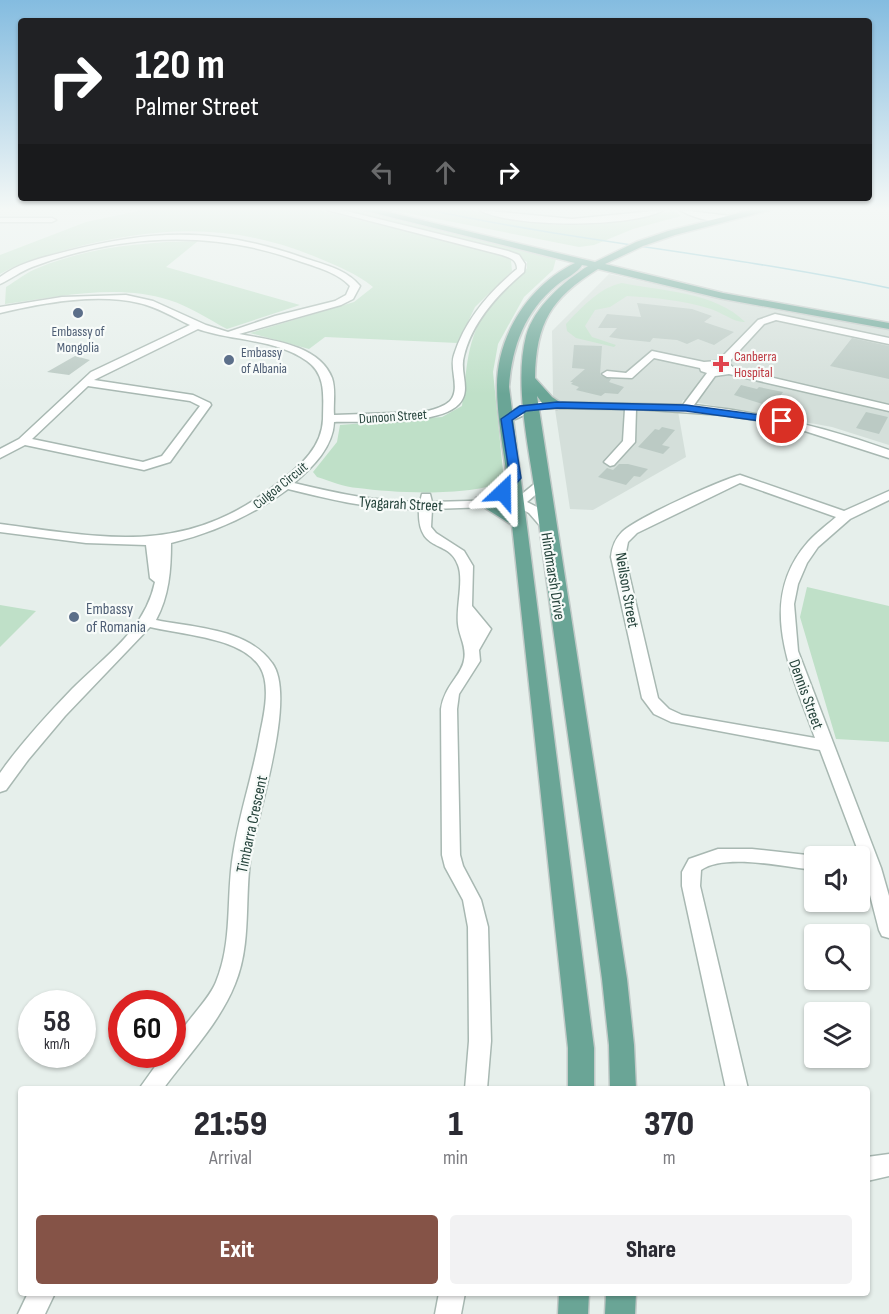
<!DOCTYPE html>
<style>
:root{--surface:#fff;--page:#f2f2f3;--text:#2b2b33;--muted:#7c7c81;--accent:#855347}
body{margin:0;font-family:"Sofia Sans Condensed",sans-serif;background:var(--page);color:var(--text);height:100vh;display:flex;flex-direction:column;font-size:22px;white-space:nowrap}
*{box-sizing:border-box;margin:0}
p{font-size:20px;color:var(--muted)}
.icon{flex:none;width:33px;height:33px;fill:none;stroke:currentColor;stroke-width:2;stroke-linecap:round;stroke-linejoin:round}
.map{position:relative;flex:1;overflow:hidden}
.details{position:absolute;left:18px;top:1086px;width:852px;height:210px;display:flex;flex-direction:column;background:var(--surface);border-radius:6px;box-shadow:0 2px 4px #0004}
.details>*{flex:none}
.banner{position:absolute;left:18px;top:18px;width:854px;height:183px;border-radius:6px;box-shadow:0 2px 4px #0004;background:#202124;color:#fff;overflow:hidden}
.buttons{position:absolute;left:804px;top:846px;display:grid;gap:12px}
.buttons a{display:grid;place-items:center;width:66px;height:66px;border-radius:6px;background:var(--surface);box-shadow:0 2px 4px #0004;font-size:30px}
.speed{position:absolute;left:18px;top:990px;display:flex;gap:12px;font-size:30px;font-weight:700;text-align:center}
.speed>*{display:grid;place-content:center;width:78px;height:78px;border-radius:50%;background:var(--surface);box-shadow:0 2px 4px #0004;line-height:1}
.speed small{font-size:15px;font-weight:400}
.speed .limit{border:9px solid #d22;background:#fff;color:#111}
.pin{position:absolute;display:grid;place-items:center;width:51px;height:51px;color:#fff;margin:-26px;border:3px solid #fff;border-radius:50%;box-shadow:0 2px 6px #0007}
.me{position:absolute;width:66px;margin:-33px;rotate:23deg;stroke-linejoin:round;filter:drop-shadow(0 0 4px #0008)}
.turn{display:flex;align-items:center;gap:21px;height:126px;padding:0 18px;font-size:27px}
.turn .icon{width:78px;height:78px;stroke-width:2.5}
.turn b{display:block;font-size:42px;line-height:51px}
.lanes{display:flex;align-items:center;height:57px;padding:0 18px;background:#0003;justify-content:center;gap:30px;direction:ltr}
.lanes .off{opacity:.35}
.eta{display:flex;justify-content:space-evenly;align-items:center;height:102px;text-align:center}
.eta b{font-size:36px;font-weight:800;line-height:42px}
.primary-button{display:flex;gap:12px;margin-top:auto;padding:12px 18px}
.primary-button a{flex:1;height:69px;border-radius:6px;background:var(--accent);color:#fff;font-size:24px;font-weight:800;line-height:69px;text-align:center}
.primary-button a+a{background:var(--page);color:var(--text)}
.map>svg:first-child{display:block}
.built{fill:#d4dfda}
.green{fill:#bfe0c8}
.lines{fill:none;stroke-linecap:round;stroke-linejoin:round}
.stream{stroke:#8ec9d4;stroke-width:1.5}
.building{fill:#bbcac4}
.minor-casing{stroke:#a8b8b2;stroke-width:3}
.major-casing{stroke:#c2cac8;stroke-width:3}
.minor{fill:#fff;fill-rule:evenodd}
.major{fill:#6aa596;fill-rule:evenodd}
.route{fill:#1a73e8;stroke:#114b97;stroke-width:1.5}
.service-dot{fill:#5c6f8a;stroke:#f7fbf9;stroke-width:2}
.health-dot{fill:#e0444e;stroke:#f7fbf9;stroke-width:2}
.labels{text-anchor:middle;stroke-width:4.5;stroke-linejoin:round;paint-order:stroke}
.far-service-label{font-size:14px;fill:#4e5e75;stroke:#f7fbf9}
.far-health-label{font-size:14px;fill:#be3a42;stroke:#f7fbf9;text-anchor:start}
.far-street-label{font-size:14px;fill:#24423a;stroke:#f7fbf9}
.street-label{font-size:16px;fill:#24423a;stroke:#f7fbf9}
.service-label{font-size:16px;fill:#4e5e75;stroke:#f7fbf9;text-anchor:start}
</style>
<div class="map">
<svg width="889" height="1314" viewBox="0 0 889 1314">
<rect width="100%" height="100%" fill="#e6efeb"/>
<path class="built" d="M 609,274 L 764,308 L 889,329 L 889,445 L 832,427 L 683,400 L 678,411 L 686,457 L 593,510 L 570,509 L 553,396 L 552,331 Z"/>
<path class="green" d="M 143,210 L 318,210 L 496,253 L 511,260 L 512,271 L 475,307 L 458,343 L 325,337 L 309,349 L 250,333 L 354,302 L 373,287 C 356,273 337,266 316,257 C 232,222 156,226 69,249 C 46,256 21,262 0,274 L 0,255 L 86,222 Z
M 340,210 L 355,210 L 556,259 L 553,270 L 524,297 L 498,344 L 493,372 L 504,481 C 471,497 395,493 358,488 C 344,487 330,481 317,477 L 313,472 L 337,442 L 340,425 L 442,417 L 462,406 C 468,361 466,334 496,297 C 505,286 519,279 527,268 L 527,262 L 506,250 Z
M 392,210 L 474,211 L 555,225 L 602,224 L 674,211 L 681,216 L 633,229 L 594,245 L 579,247 Z
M 198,241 L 166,267 L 300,305 L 227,329 C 208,319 189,306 169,300 C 117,283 58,297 5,304 L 6,287 C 16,281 27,272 38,268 C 88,247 144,242 198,241 Z
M 622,283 C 661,291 716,292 745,322 C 735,323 721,312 711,309 C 683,300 656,298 627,296 L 610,307 L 595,310 L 585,326 L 592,337 L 616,345 L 614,347 L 576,338 L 567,331 L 566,324 C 581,308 600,287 622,283 Z
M 807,587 L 889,606 L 889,742 L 836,739 L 800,617 Z
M 0,605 L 36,611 L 0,647 Z"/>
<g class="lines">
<path class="stream" d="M 429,210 C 581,242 737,256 889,288"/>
</g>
<path class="building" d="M 637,303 L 692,309 L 712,316 L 704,322 L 734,332 L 714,345 L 698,339 L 687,344 L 677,340 L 653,338 L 650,342 L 621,339 L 609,337 L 617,328 L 598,328 L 607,314 L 641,317 Z
M 852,338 L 889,346 L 889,379 L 830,366 Z
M 574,345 L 602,346 L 600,375 L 611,379 L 609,382 L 624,387 L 618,394 L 605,393 L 601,396 L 576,390 L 579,387 L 571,384 L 573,382 L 570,382 L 585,369 L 572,368 Z
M 75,356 L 90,360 L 69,375 L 47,372 Z
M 741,385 L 757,389 L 759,387 L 783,392 L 772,407 L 734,395 Z
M 866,412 L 888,417 L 879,434 L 856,428 Z
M 662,427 L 675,430 L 662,445 L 670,447 L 663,454 L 638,447 L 655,429 L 659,430 Z
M 619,464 L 628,464 L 648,469 L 640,477 L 634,476 L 626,485 L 598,477 L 607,468 L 613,470 Z"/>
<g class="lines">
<g class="minor-casing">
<path id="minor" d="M 327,210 L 342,210 L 508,251 L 519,255 L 525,264 L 524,272 C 498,294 472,322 464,356 C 459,372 472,390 459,404 C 439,426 363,421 334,422 C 333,447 313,467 294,483 C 336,493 376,502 420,502 L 422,494 L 430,494 L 432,502 L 505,500 L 506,496 L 517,498 L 538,481 L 546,481 L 548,484 L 527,502 L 537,507 L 552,522 L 553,525 L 552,528 L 542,528 L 529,513 L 516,506 L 432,509 L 431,527 L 436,533 L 464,551 L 473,566 L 472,606 L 491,629 L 479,650 L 480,661 L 459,694 L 457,709 L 460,855 L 463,866 L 481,900 L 488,927 L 491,1041 L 487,1089 L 465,1089 L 469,1041 L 468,927 L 463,900 L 445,867 L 442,855 L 441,709 C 444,686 462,675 464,660 C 467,647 459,636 458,624 C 456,607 464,580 458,565 C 449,538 417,555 419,509 C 374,510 332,500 288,489 C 253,515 213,533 171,543 C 171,570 169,596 156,620 C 194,628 247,628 272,663 C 297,696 258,812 251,854 C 244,897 252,943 235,984 C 219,1024 188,1055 163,1089 L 139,1089 L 164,1054 L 172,1054 C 172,1032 207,1005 216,982 C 233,941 226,897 233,855 C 239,814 253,775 260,734 C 264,715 271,685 260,667 C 241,637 182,635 150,627 L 65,716 L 28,760 L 6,790 L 0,792 L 0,773 L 5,766 C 25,739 48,714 72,689 C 105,656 145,630 155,582 L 150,578 L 146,545 L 86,543 L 0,532 L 0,524 C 111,539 187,556 281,481 C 301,465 322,447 323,419 C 323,398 327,375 307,361 C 277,339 232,341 198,329 L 94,380 L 193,395 L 210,403 L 211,405 L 170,462 L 144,470 L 25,445 L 0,458 L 0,449 L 19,439 L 91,372 L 190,325 C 173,317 157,307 139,303 C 95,293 43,303 0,313 L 0,307 L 62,297 L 126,295 L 153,301 L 206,325 L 228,332 L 275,316 L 335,301 L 346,295 L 350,286 C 336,271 312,266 293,259 C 207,229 117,235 32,267 C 21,271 11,279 0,284 L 0,277 C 20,262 45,257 68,251 C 158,228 220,228 307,259 C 326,265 347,270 360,286 L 353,299 L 341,305 L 239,334 C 270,340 319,344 332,378 C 336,390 333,403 334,415 L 424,412 C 432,410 444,407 450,401 C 461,389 449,369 454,355 C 465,320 489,292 517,269 C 517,259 510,258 502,255 ZM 88,386 L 190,401 L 200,406 L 162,456 L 143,462 L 32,439 Z
M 479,210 L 572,219 L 664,210 C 632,228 511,228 479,210 Z
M 680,210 L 730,216 L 734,218 C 720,226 693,218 680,210 Z
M 0,218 L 52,218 L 56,220 L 52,222 L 0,222 Z
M 775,314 L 889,338 L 889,344 L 776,320 L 764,324 L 728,363 L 735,369 L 889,405 L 889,411 L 729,374 L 715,376 L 694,405 C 762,412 825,427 889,450 L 889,458 L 783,424 L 723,415 L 636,409 L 635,442 L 614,465 L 610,466 L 604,462 L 623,441 L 625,409 L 540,408 C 528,411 514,423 502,421 L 500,419 L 519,407 L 540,402 L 683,405 L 707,373 L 701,371 L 700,368 L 654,358 L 632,378 L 607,377 L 602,374 L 607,371 L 626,373 L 652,351 L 704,362 L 718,361 L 758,320 ZM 712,366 L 723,369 L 720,370 Z
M 740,475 L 844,511 L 889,491 L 889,500 L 850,519 L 818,547 L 807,563 L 798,584 L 794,604 L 798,651 L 881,868 L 889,896 L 889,938 L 882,936 L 879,930 L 860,856 L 820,750 L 671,722 L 654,714 L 642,698 L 611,557 C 612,547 615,539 622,532 C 636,518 719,481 740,475 ZM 740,483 L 836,517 C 827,525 816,533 808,542 C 755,602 792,673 815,738 L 682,715 L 669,709 L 658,698 L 625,557 L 628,542 L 637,533 Z
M 718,849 L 752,849 L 816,856 L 814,870 C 785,867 725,853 701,870 L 700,886 L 748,1089 L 726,1089 L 682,886 L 682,872 L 689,859 Z
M 889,1154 L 889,1176 L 867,1181 L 867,1157 Z
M 28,1293 L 55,1293 L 45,1314 L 18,1314 Z
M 439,1293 L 465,1293 L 461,1314 L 435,1314 Z"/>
</g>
<g class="major-casing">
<path id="major" d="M 362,210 L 380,210 L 595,262 L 636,242 L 668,231 L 751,210 L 771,210 L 675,235 L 643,246 L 605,264 L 723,293 L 889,323 L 889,329 L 723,299 L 598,269 C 551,298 536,323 535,378 L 552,397 L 564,405 L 557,409 L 542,403 L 537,396 L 627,979 L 634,1045 L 636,1089 L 610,1089 L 609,1045 L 602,979 C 581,821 557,665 537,507 C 531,456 513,387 526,336 C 534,307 563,282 588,266 L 582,265 C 579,272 564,279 557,285 C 525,311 512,346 509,387 L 594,1048 L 594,1089 L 568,1089 L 568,1048 L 512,525 L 485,508 L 484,502 L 476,498 L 498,489 L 507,478 C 503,448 497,416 497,386 C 497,335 529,285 575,263 ZM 509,495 L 510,509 L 490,501 L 508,495 Z
M 559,1293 L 589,1293 L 588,1314 L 558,1314 Z
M 606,1293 L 636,1293 L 635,1314 L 605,1314 Z"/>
</g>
<use href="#minor" class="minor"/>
<use href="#major" class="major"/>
</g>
<linearGradient id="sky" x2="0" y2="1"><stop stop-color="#84bce0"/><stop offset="0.53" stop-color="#f4f8f6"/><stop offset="1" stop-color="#f4f8f6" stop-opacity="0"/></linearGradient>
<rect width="889" height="394" fill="url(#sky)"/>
<path class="route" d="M 557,402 L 686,405 L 782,418 L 788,421 L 782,424 L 686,411 L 557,408 L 526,411 L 512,420 L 521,478 L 507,495 L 499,495 L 497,492 L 510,478 L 501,419 L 520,406 Z"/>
<g class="service-dot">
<circle cx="78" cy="313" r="6"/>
<circle cx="229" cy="360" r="6"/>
<circle cx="74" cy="617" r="6"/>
</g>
<path class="health-dot" d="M718 355h6v6h6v6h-6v6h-6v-6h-6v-6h6z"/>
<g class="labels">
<g class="far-service-label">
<text x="78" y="336">Embassy of<tspan x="78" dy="16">Mongolia</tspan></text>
<text x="241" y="357" text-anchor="start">Embassy<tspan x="241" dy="16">of Albania</tspan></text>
</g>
<g class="far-health-label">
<text x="734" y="361">Canberra<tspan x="734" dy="16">Hospital</tspan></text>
</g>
<g class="far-street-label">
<text transform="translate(393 416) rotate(-4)" y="5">Dunoon Street</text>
<text transform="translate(280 485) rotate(-39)" y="5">Culgoa Circuit</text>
</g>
<g class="street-label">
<text transform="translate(401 503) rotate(3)" y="6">Tyagarah Street</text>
<text transform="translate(554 576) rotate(81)" y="6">Hindmarsh Drive</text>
<text transform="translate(628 590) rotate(80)" y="6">Neilson Street</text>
<text transform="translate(807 694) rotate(70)" y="6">Dennis Street</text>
<text transform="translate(251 824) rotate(-78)" y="6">Timbarra Crescent</text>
</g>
<g class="service-label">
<text x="86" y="614">Embassy<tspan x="86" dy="18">of Romania</tspan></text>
</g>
</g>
</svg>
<div class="buttons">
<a><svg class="icon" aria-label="sound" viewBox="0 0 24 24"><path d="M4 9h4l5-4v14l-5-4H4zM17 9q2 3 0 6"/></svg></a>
<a><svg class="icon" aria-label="search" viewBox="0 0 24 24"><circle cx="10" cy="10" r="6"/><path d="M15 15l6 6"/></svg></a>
<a><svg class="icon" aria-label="layers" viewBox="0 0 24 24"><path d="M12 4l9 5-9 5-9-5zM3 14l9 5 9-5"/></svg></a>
</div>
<div class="speed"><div>58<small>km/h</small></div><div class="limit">60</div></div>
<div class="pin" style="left:782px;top:421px;background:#d93025"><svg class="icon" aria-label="arrive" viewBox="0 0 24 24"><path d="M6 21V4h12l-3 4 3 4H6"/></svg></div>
<svg class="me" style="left:503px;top:492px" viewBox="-20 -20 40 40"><path d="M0-17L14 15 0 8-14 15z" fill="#1a73e8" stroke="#fff" stroke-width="4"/></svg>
<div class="banner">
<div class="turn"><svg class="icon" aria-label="right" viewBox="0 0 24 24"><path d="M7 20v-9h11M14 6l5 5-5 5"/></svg><div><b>120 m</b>Palmer Street</div></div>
<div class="lanes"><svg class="icon off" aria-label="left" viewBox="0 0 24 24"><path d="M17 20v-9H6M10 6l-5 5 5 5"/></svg><svg class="icon off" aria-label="ahead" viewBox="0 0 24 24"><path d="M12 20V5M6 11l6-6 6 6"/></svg><svg class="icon" aria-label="right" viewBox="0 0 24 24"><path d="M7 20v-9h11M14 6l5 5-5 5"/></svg></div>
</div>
<section class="details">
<div class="eta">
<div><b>21:59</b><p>Arrival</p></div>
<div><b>1</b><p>min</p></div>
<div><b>370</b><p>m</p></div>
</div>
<div class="primary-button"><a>Exit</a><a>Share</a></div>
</section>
</div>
